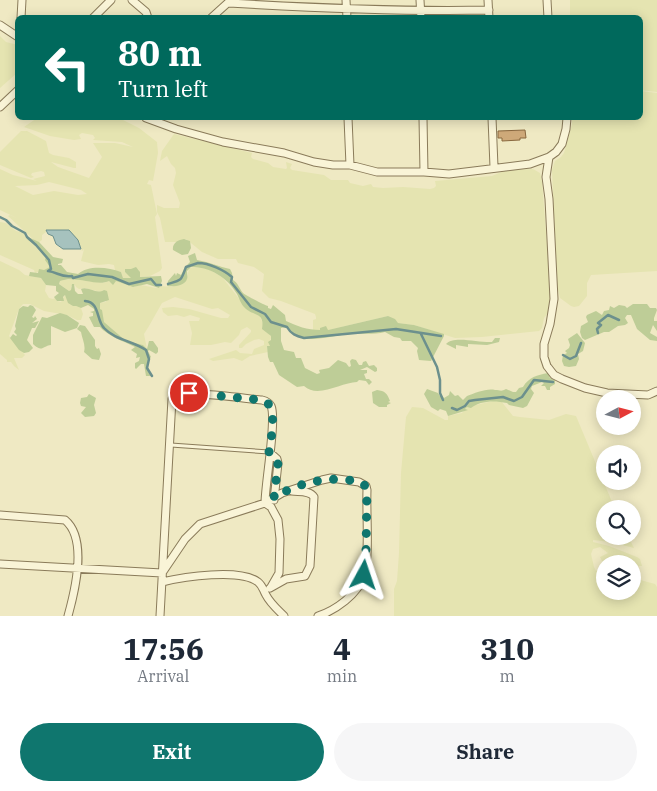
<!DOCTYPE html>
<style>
:root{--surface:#fff;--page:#f6f6f7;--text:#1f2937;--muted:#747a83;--accent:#0f766e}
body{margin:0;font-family:"IBM Plex Serif",serif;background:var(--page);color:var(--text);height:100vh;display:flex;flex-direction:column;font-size:19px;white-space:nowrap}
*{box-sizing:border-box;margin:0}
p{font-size:16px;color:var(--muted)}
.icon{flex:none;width:28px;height:28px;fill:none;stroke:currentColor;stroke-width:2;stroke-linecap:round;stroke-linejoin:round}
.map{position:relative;height:616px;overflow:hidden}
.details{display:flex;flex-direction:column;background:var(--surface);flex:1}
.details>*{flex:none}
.guide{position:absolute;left:15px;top:15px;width:628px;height:105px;border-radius:8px;box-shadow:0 2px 12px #0003;background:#00695c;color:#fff;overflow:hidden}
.needle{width:32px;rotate:83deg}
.tools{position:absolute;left:596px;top:390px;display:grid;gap:10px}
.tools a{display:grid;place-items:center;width:45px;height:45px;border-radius:50%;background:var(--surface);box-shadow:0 2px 12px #0003;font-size:25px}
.pin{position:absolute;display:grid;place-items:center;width:42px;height:42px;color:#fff;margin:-21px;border:2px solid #fff;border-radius:50%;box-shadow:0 1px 5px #0007}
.me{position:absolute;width:55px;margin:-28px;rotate:5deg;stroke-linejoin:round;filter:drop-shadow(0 0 4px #0008)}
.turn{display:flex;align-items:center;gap:18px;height:105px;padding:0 20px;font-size:22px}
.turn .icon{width:65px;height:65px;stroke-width:2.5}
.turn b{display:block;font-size:35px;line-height:42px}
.eta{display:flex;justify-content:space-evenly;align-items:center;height:85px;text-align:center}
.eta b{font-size:30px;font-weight:700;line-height:35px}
.action{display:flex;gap:10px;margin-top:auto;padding:10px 20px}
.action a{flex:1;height:58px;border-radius:30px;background:var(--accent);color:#fff;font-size:20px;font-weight:700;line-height:58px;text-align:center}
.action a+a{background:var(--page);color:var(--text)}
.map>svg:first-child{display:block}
.farmland{fill:#e5e4b1;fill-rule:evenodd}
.green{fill:#becd97}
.water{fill:#a6c2be;stroke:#6c908d}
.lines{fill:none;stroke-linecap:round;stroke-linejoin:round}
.stream{stroke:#6c908d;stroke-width:2.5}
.building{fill:#cea979;stroke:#89683f}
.lane-casing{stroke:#8a7b5a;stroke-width:5}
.street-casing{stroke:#8a7b5a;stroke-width:9}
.lane{stroke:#f9f4d7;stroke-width:3}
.street{stroke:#f9f4d7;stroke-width:7}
.route{stroke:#0f766e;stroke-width:9;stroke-dasharray:0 16.2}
</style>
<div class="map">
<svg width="657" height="616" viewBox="0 0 657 616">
<rect width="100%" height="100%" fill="#efe9c3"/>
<path class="farmland" d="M 570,0 L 657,0 L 657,92 L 640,90 L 640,18 L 570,17 Z
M 0,36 L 6,42 L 18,45 L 17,73 L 0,88 Z
M 640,91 L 657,93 L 657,271 L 591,275 L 587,283 L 587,296 L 579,306 L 574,307 L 571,306 L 560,298 L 557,285 L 552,170 L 555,161 L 561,157 L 564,153 L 572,124 L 572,118 L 640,118 Z
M 37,118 L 119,118 L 139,128 L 157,142 L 158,153 L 153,181 L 149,180 L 147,184 L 151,185 L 157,214 L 155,217 L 162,268 L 160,271 L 150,276 L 139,277 L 139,270 L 137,269 L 126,269 L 125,272 L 132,278 L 123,278 L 121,272 L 115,270 L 114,265 L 109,264 L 98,265 L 81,261 L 84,249 L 82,251 L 78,240 L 66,230 L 46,230 L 46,232 L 42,235 L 42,240 L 39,242 L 35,241 L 8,216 L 10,215 L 19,219 L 0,210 L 0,169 L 13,175 L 37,181 L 33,179 L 45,176 L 44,172 L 41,171 L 32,173 L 31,175 L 34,177 L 31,178 L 0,165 L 0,152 L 21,131 L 27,131 L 46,141 L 49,153 L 53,155 L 69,158 L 76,162 L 76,168 L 74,168 L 51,162 L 58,167 L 89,178 L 102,157 L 93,143 L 115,143 L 133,147 L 122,142 L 93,140 L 95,138 L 93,135 L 82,133 L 79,135 L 81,139 L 74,140 L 50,136 L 24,127 ZM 49,182 L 81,190 L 87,194 L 78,195 L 54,191 L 33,195 L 15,186 L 37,185 Z
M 174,134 L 252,153 L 251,157 L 253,159 L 268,163 L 273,167 L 286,169 L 287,168 L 286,162 L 292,164 L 290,168 L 292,170 L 324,175 L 331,180 L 348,180 L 350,183 L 363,186 L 371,184 L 373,187 L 383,188 L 403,187 L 430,189 L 434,188 L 436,186 L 435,181 L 492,176 L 506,170 L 533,169 L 540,173 L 542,182 L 550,283 L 550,310 L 544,318 L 542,328 L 539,331 L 482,337 L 455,338 L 414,325 L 398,323 L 388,316 L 328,330 L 313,330 L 313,320 L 316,319 L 316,317 L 315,314 L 281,301 L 269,298 L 262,291 L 264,274 L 254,267 L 238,263 L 236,259 L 218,259 L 202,252 L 186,239 L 178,242 L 165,242 L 160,218 L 157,212 L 157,205 L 164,208 L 179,208 L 180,203 L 173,185 L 176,173 L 175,168 L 171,164 L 167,156 L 160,161 L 162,151 Z
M 0,222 L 6,223 L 16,231 L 25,233 L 47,257 L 50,268 L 35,273 L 34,270 L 0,255 Z
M 0,261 L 19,270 L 25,275 L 41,278 L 46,285 L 45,291 L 49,298 L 53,299 L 55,298 L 57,301 L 61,302 L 65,295 L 73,306 L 76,306 L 81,308 L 83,314 L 81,320 L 77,320 L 67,315 L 44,311 L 30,304 L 23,304 L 19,309 L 9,336 L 25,355 L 22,358 L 14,358 L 19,370 L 14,366 L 11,362 L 7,362 L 7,360 L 0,354 Z
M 194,267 L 208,269 L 222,277 L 248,310 L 260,316 L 265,330 L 271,336 L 270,346 L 267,347 L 268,352 L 250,356 L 242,361 L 234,358 L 213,361 L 209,359 L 236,350 L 240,353 L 252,354 L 254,349 L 264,345 L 264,341 L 259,339 L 254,340 L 246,344 L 242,348 L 239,348 L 239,345 L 251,332 L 251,330 L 247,327 L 241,330 L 239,335 L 231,343 L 225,342 L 211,345 L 190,345 L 192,333 L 189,321 L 199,321 L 200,318 L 190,315 L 184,317 L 177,315 L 168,316 L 163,312 L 162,308 L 173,307 L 189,309 L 221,318 L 228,318 L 230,315 L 218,308 L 212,309 L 175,297 L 162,303 L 149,326 L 144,334 L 147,349 L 143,345 L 126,341 L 104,322 L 99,306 L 99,303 L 106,302 L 104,290 L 100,292 L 86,288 L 79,289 L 76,287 L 75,285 L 71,286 L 71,290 L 69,291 L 59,284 L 60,281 L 63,280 L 78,279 L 103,283 L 109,281 L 112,283 L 116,281 L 134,287 L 141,285 L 156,288 L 161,286 L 171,287 L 184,283 L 187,279 L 189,268 Z
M 493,401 L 501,401 L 513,416 L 520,417 L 549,420 L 566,414 L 576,416 L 615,509 L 605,509 L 605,536 L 628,536 L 634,548 L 611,542 L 593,540 L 593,542 L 609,546 L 637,557 L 640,559 L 642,566 L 637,566 L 624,559 L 618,558 L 611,562 L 603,563 L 600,557 L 608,553 L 600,547 L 593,549 L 591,554 L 594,567 L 596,571 L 602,567 L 605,572 L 605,591 L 632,591 L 633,578 L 655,584 L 657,587 L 657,616 L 394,616 L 394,589 L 397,581 L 399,553 L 401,473 L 406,417 L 412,407 L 423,408 L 445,420 L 448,420 L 448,416 L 462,413 L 467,407 Z"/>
<path class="green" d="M 26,236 L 39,242 L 53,257 L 63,259 L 62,263 L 58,264 L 58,265 L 61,265 L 67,272 L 78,274 C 88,265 108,267 121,272 L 123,278 L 131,278 L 125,272 L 125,269 L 131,269 L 136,267 L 140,272 L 140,277 L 161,276 L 162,281 L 159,288 L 147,284 L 133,287 L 116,281 L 113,285 L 109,281 C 97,287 76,275 60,281 L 59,284 L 69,291 L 71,290 L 72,284 L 74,284 L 75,291 L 78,294 L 83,294 L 81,289 C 89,286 96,295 104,290 L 107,291 L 109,300 L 100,303 L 100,309 L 102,310 L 104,322 L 126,341 L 143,345 L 147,349 L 149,341 L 153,341 L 158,348 L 158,352 L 156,354 L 149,350 L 148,351 L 151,357 C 144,363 149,369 152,376 L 146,376 L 144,364 L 141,364 L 136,369 L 135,368 L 135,363 L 139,361 L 140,357 L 136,358 L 137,354 L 131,350 L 135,347 C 123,341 108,336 100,327 L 94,327 L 89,317 L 93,316 L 93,313 L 90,312 L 94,311 L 94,309 L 88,305 L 81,308 L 76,306 L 73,306 L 68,303 L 65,295 L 63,297 L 64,301 L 57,301 L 54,297 L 59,293 L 56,291 L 56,286 L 46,285 L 41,278 L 29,276 L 30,272 L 38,273 L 39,269 L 44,270 L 50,267 L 45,260 L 46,257 L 36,245 L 28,240 Z
M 184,239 L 190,241 L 191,248 L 188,254 L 182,255 L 173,250 C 172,243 178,240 184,239 Z
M 195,253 L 197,260 C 210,262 219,267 230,269 L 232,273 L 233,280 C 238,283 239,288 243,293 C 245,295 264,305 268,306 L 268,308 L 271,309 L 273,305 L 285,315 L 286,321 C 297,326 307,330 320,330 L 320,328 L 326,326 L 328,330 L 388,316 L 395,319 L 398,323 L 414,325 L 444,334 L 444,336 L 431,361 L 419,360 L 417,351 L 418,348 L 411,341 L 402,341 L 400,338 L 394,337 L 385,332 C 373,335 360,333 347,334 C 332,336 314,342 298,337 C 293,335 290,331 287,327 L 281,328 L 281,341 L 284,350 L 294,352 L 296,358 L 301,358 L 305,368 L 317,374 L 320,373 L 319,370 L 329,368 L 338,360 L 346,363 L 349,367 L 351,366 L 350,361 L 352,359 L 356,360 L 359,365 L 362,365 L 363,362 L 366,361 L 369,366 L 374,365 L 377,368 L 377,371 L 375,372 L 367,367 L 360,370 L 367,370 L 367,373 L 364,374 L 366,379 L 369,379 L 372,382 L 369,385 L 366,381 L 359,380 L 357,382 C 342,382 318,399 304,386 L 297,387 L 279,375 L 273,362 L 270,362 L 268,357 L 267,346 L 270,346 L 268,342 L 271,340 L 271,336 L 262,329 C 265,311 253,317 244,307 C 241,304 239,298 237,294 C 227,277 210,267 191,267 L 187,271 C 187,274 188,277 187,279 C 185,286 173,287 167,286 L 168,281 L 175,273 L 176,276 L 177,273 L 181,275 L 185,267 L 190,262 L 188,256 Z
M 633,304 L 647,304 L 650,308 L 656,308 L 657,310 L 654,318 L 654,321 L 657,321 L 657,331 L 653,325 L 650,333 L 657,337 L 657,341 L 650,340 L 637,329 L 631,315 L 627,315 L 625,318 L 628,323 L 625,325 L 618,326 L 609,332 L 604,332 L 585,340 L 582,338 L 580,332 L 581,326 L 588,322 L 586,317 L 587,315 L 596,311 L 602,315 L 604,311 L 609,310 L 610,306 L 614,308 L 619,305 L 625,306 L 627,308 Z
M 30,305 L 33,306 L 36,310 L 32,317 L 34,318 L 35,316 L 37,319 L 32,323 L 39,321 L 35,328 L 32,328 L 27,340 L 33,348 L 29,352 L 24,353 L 19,350 L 10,338 L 13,334 L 16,336 L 17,335 L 14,332 L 16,329 L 15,326 L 19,309 L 23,306 L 28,307 Z
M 60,313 L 67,315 L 79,323 L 77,328 L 65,332 L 51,326 L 51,345 C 42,346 43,353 33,344 L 33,335 L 42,317 L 47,318 Z
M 80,325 L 85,326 L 95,340 L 95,346 L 97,349 L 99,348 L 101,354 L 99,360 L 92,359 L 84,352 C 86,345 82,339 81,332 L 77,329 Z
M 577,333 L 585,343 L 583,351 L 578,354 L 579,359 L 576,366 L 569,367 L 564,366 L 562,361 L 563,355 L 567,353 L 565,351 L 569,348 L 570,345 L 568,339 Z
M 495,338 L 500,338 L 499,342 L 487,345 L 468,344 L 468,347 L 456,345 L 456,349 L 446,344 C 453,335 480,343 492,342 Z
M 548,373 L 550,378 L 555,380 L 555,384 L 550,387 L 550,390 L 547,390 L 545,386 L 541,386 L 544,383 L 542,382 L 532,386 L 531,389 L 534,393 L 527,406 L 523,408 L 509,405 L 507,403 C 494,400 479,401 471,408 L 467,407 L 465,409 L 468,410 L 448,416 L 446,411 L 440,409 L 438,411 L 431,407 L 424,394 L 427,389 L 438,393 L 440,396 L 441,394 L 444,398 L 449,395 L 450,391 L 455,396 L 458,395 L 463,400 L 467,396 C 475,393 487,388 495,390 C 500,390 501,392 506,389 L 513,392 L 516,392 L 519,388 L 523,387 C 529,377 537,375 548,373 Z
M 377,390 C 385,391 387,393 390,401 L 388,402 L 391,403 L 387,405 L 387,407 L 379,407 L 373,403 L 372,392 Z
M 89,394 L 96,398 L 94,405 L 96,413 L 94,416 L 85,417 L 81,413 L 86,407 L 81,406 L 80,403 L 81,398 L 87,397 Z"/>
<path class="water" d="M 46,230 L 69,230 L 78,240 L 81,249 L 63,249 L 56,244 L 53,236 L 48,234 Z"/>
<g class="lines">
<path class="stream" d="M 0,217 L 6,220 L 12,226 L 25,233 L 27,237 L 36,245 L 49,260 L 51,269 L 48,271 C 57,272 62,278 72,276 L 73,278 L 88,274 L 112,277 L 129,284 L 151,279 L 156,285 L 161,285
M 168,284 C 182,280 181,281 186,267 C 189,266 195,264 198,263 C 209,263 224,270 232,277 L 231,282 L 251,307 L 265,314 L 271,322 L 287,327 C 291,334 296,336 304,338 L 396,329 L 441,336
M 85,301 C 100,302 96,320 104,328 C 115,340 133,341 146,350 L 149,359 L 147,368 L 152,376
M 598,333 L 597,329 L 601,325 L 598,323 L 608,315 L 619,320
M 421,334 L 437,367 L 440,380 L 440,393 L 443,400
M 563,355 L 570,359 L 576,356 L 581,343
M 452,408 L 457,410 L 465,406 L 469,401 L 475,400 L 503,397 L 514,401 L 522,397 L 534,380 L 553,382"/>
</g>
<path class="building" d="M 525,130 L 526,138 L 520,138 L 520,140 L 502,141 L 502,138 L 498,138 L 498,131 Z"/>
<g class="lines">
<g class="lane-casing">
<path id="lane" d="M 171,445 L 269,452"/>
</g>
<g class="street-casing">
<path id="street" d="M 132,0 L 146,12 L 148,18
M 346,0 L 347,18
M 420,0 L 421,18
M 488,0 L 489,18
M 547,0 L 548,18
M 229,3 C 316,8 402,12 489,10
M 21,18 L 22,0
M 93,18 L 111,0
M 211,18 L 231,0
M 0,25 L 18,37
M 0,107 L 18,90
M 146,118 L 176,129 L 223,142 L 284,153 L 314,162 L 333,165 L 350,165 L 377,172 L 424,172 L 449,174 L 530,164 L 549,157 L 556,152 L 562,144 L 566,129 L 567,118
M 348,118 L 350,165
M 423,118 L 424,172
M 492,118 L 494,167
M 549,157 L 546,177 L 549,199 L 554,299 L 550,324 L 544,344 L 544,357 L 547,366 L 554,375 L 562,379 L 585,388 L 607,393 L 648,395 L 657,391
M 269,452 L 277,459 L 278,463 L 274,500
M 265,503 L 271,507 L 278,520 L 280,539 L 279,573 L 271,587
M 0,515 L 65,520 C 88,539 75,591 68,616
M 0,564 L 162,573 L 185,539 L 200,524 L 265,503 L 282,493 L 322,480 L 331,478 L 359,482 L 366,486 L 367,490 C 366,514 370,556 364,576 C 357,595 336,610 318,616
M 162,582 C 183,577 240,568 258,582 C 263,586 263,590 266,595 C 270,603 278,610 284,616
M 270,588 L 286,579 L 305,576 L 310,566 L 314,497 C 310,490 299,492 292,491
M 160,616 L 172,399 C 183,388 245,399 262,400 C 266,401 269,402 271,406 C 277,419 265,484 265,503"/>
</g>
<use href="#lane" class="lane"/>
<use href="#street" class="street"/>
</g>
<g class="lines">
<path class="route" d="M 189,393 L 262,400 C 279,404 271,438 269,452 L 277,459 L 278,463 L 274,498 C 295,484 323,477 348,480 C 357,481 364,481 367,490 L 366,551 L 364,575"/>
</g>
</svg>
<div class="tools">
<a><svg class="needle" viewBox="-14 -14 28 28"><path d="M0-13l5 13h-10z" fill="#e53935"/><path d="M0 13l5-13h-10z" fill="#747a83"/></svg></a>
<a><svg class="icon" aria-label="sound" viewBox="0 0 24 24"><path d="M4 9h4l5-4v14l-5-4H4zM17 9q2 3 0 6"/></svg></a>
<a><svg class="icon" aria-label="search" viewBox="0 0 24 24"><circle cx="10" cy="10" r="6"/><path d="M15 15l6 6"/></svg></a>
<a><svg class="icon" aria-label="layers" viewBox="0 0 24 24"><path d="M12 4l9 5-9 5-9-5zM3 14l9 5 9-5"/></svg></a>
</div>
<div class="pin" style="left:189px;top:393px;background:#d93025"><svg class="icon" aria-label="arrive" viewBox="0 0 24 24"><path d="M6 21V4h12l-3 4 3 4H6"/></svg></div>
<svg class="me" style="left:364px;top:575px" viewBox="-20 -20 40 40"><path d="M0-17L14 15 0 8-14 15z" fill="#0f766e" stroke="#fff" stroke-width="4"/></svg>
<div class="guide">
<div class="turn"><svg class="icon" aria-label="left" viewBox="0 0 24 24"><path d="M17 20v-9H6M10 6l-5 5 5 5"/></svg><div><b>80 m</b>Turn left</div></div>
</div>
</div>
<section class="details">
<div class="eta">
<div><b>17:56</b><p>Arrival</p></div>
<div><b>4</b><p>min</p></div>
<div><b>310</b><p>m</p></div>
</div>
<div class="action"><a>Exit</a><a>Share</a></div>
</section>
